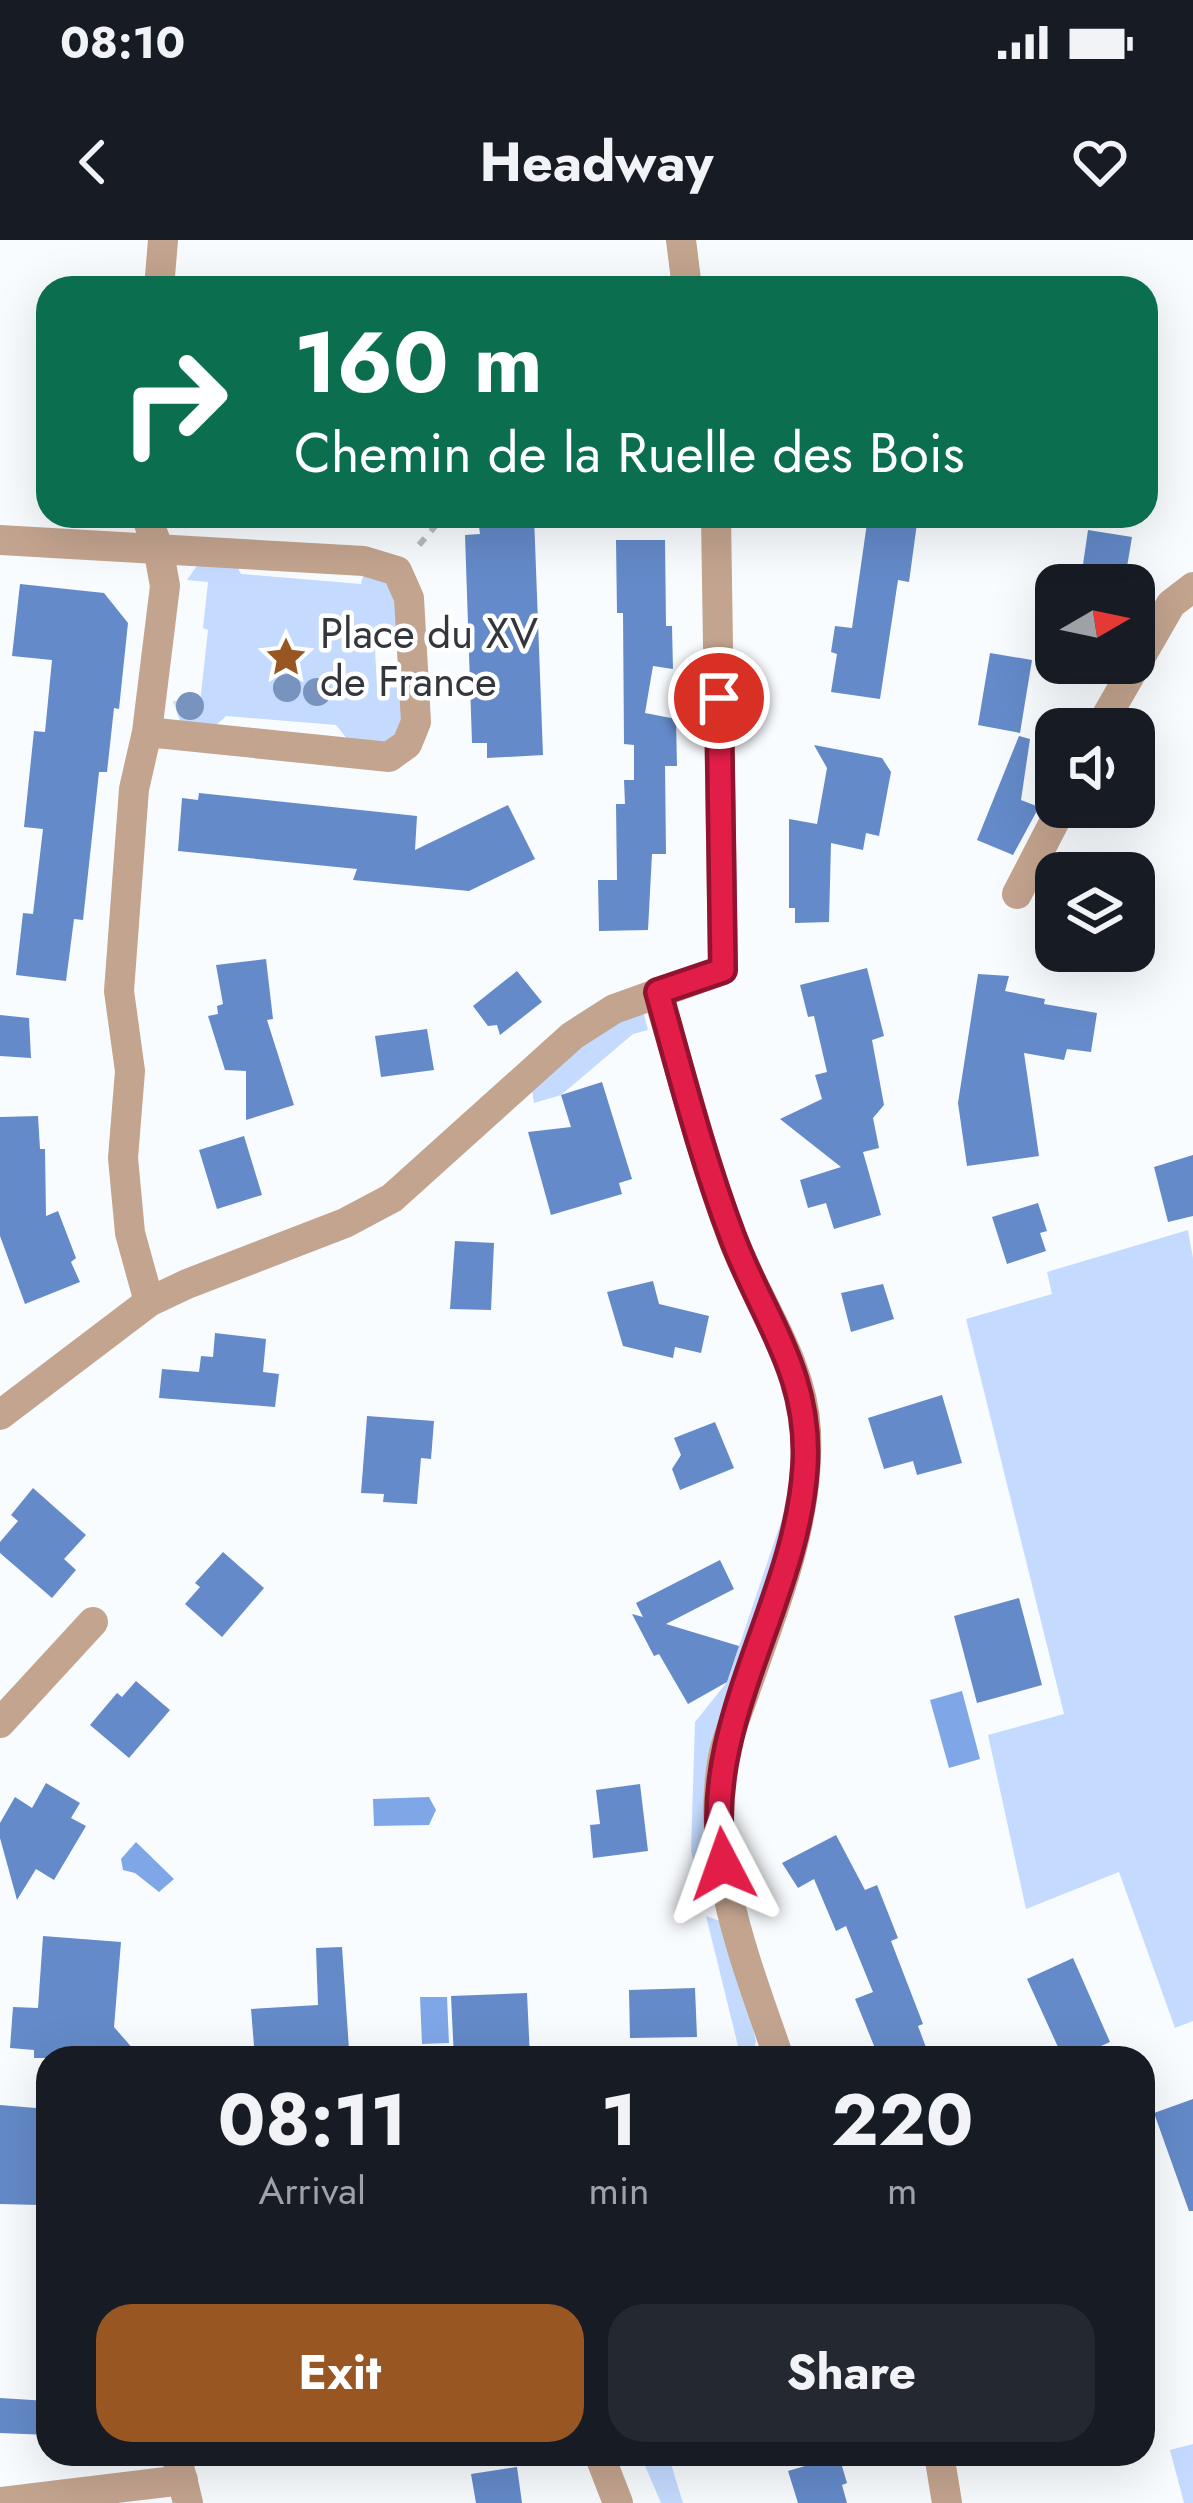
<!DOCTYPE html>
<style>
:root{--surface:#171b24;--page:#242831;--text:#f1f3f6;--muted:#9ea1a6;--accent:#985722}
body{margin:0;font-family:Jost,sans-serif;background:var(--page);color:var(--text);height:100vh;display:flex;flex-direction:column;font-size:45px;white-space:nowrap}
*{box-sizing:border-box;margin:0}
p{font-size:39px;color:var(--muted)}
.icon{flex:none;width:66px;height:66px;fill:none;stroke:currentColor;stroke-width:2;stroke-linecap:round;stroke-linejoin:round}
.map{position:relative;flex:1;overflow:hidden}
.panel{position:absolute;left:36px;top:1806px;width:1119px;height:420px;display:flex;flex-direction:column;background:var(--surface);border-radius:36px;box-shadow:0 12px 48px #0002}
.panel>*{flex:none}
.guide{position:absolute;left:36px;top:36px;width:1122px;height:252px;border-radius:36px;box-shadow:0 12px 48px #0002;background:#0b6e4f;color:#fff;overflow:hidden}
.needle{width:78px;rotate:81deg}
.fabs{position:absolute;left:1035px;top:324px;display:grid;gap:24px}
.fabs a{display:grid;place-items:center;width:120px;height:120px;border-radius:24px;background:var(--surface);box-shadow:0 12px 48px #0002;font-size:60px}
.pin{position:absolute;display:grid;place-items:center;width:102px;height:102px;color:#fff;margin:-51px;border:6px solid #fff;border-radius:50%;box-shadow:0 3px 12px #0007}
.me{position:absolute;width:132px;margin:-66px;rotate:356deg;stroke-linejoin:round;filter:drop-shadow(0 0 9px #0008)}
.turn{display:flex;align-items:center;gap:42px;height:252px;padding:0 60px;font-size:54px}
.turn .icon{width:156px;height:156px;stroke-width:2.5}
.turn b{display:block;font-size:84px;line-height:102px}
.eta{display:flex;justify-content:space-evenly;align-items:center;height:204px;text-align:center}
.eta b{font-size:72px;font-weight:700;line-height:84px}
.button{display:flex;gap:24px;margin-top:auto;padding:24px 60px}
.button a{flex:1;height:138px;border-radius:36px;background:var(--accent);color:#fff;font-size:48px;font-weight:700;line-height:138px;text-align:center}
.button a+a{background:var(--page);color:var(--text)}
.status{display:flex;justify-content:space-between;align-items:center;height:84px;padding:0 60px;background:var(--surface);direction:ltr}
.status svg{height:33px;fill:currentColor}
header{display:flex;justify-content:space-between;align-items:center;height:156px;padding:0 60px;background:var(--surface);font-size:54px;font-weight:700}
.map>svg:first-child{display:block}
.green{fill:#c4dbff}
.water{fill:#7fa7e8}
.building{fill:#648ac9}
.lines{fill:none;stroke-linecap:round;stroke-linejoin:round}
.path{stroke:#b7bbbf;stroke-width:6;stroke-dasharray:9 9;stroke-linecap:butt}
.minor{stroke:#c3a48f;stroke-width:30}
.tree{fill:#7894be}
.route-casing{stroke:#92132f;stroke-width:30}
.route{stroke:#e11d48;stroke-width:21}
.labels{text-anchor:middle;stroke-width:9;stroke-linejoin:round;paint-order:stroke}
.poi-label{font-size:42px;fill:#33373d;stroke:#fff;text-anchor:start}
</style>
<div class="status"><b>08:10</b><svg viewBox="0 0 49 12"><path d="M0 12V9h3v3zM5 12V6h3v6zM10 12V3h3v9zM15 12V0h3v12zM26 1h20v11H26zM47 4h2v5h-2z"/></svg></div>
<header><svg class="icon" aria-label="back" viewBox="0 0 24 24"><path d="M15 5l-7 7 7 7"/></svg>Headway<svg class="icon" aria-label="heart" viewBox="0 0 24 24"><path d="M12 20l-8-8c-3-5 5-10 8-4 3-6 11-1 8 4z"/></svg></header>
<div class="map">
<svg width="1193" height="2263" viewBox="0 0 1193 2263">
<rect width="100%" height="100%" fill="#f9fcff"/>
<path class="green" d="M 211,321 L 235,322 L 241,334 L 361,344 L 364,332 L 391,340 L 401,387 L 374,389 L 377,448 L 405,447 L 406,483 L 384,505 L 348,500 L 336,485 L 226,476 L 211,490 L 180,481 L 173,461 L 200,463 L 208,390 L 203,388 L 208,342 L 187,340 L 196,327 Z
M 642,767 L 648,790 L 633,794 L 561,855 L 534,863 L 531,845 L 614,781 Z
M 1188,990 L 1193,1018 L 1193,1781 L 1175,1788 L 1119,1632 L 1026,1669 L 988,1495 L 1064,1474 L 966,1079 L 1052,1054 L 1047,1032 Z
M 787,1254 L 790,1278 L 780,1306 L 712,1642 L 708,1651 L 700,1651 L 691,1611 L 695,1482 L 727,1442 L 782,1279 Z
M 706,1676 L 723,1682 L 728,1690 L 756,1801 L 751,1818 L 741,1818 Z
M 1193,2204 L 1193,2263 L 1184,2263 L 1170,2210 Z
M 640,2214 L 668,2214 L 683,2263 L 661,2263 Z"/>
<path class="water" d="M 962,1451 L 980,1519 L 949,1528 L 930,1460 Z
M 429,1557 L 436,1570 L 429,1585 L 374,1586 L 373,1559 Z
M 136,1602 L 174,1639 L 159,1652 L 135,1633 L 123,1630 L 121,1619 Z
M 420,1757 L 447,1757 L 449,1803 L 422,1804 Z"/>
<path class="building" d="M 534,276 L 543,515 L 487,518 L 487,503 L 472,503 L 465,295 L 480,294 L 478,279 Z
M 868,276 L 918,276 L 909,342 L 898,340 L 880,459 L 831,452 L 837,414 L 831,412 L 835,386 L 852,388 Z
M 1088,290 L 1132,297 L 1124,345 L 1080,345 Z
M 616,300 L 665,300 L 666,386 L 672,386 L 673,429 L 653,426 L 645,473 L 676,479 L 677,526 L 665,526 L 666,614 L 652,614 L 648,690 L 599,691 L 598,640 L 617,640 L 616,564 L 625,564 L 624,540 L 634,540 L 634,505 L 624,504 L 623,373 L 617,373 Z
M 20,344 L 104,353 L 128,383 L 119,469 L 114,468 L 107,532 L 99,532 L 83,680 L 74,679 L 66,741 L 16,735 L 23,673 L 33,674 L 43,589 L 24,587 L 34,491 L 45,492 L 52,420 L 12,416 Z
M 990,413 L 1032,420 L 1020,493 L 978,485 Z
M 1019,496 L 1030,499 L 1021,560 L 1039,567 L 1013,615 L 977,600 Z
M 814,505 L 882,518 L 891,532 L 879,596 L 866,593 L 863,610 L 831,603 L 829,682 L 795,683 L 795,668 L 789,668 L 789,579 L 817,584 L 827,528 Z
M 199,553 L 417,576 L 415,610 L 508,565 L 535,619 L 469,651 L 353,640 L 357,629 L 178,611 L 182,558 L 198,560 Z
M 266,719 L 273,779 L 267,780 L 294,865 L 246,880 L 246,831 L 225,830 L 208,776 L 218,774 L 217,766 L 223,764 L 216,725 Z
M 867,728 L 884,796 L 872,800 L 884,865 L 873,878 L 879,908 L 863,912 L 881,975 L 834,989 L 826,963 L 808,968 L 800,940 L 841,927 L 780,879 L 822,859 L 815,835 L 827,832 L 814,776 L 808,777 L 800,745 Z
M 517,731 L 542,762 L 500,795 L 497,785 L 488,786 L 473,766 Z
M 978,734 L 1009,736 L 1005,751 L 1045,759 L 1044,764 L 1097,773 L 1091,812 L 1067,809 L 1064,820 L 1024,813 L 1039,916 L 967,926 L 958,863 Z
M 0,775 L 29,778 L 31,818 L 0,816 Z
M 427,789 L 434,830 L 381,837 L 375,796 Z
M 602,842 L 632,939 L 619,943 L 622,954 L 551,975 L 528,892 L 571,887 L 561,855 Z
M 38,876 L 40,909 L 45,909 L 46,976 L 58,971 L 76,1018 L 71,1022 L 80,1042 L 25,1064 L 0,996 L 0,877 Z
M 244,896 L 262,955 L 217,969 L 199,910 Z
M 1193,915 L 1193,976 L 1168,982 L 1154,927 Z
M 1038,963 L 1047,991 L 1040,993 L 1046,1011 L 1007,1024 L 992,977 Z
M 455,1001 L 494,1003 L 491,1070 L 450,1069 Z
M 653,1041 L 659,1064 L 709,1076 L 701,1113 L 675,1107 L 673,1118 L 623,1106 L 607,1052 Z
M 883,1044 L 894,1079 L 851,1092 L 841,1053 Z
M 215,1093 L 266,1099 L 263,1132 L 279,1134 L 275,1167 L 159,1158 L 162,1129 L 199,1132 L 201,1116 L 213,1117 Z
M 942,1155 L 962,1223 L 917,1235 L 913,1221 L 884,1229 L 868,1178 Z
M 367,1176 L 434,1181 L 431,1219 L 421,1218 L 417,1264 L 383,1262 L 384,1254 L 361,1253 Z
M 715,1182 L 734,1228 L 680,1250 L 672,1229 L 681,1215 L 674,1198 Z
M 33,1248 L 86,1295 L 64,1319 L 76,1330 L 52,1358 L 0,1313 L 0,1302 L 18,1281 L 11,1275 Z
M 223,1312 L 264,1348 L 222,1397 L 185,1364 L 200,1347 L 195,1343 Z
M 720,1320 L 734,1349 L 666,1384 L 739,1406 L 727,1442 L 688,1464 L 659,1414 L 654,1416 L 632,1374 L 643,1377 L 636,1363 Z
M 1019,1358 L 1042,1445 L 977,1463 L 954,1376 Z
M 136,1441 L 170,1470 L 129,1518 L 90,1485 L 117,1453 L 122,1457 Z
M 46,1543 L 80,1563 L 71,1578 L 86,1586 L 54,1640 L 36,1629 L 17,1660 L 0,1598 L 0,1583 L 15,1557 L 32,1568 Z
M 640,1544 L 648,1611 L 593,1618 L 590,1585 L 600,1584 L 596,1550 Z
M 836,1595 L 865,1650 L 877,1645 L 898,1698 L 891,1701 L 923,1784 L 918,1786 L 930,1818 L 879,1818 L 855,1759 L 873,1752 L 846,1686 L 836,1691 L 814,1639 L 798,1648 L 782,1623 Z
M 43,1696 L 121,1702 L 114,1787 L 141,1818 L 34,1818 L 34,1810 L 10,1808 L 13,1767 L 38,1768 Z
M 342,1707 L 349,1809 L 337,1810 L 338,1818 L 255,1818 L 251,1769 L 318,1765 L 316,1708 Z
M 1073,1718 L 1110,1802 L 1074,1818 L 1063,1818 L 1027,1739 Z
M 695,1748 L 697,1797 L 630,1798 L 629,1750 Z
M 527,1753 L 530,1818 L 454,1818 L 451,1756 Z
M 1193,1859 L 1193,1971 L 1189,1971 L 1154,1873 Z
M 0,1865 L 48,1869 L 40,1965 L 0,1964 Z
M 0,2158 L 48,2161 L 48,2195 L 0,2193 Z
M 839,2216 L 847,2243 L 842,2245 L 847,2263 L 798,2263 L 788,2231 Z
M 517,2227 L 522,2263 L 476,2263 L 471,2234 Z"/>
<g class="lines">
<path class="path" d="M 419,305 L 444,276"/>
<path class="minor" d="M 681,0 L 687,48
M 159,48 L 163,0
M 146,276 L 158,307 L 165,346 L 147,492 L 134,549 L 119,751 L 130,831 L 123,918 L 130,993 L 149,1062
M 0,300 L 364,321 L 397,331 L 409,358 L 416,482 L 407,504 L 389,517 L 147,492
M 1099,489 L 1171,364 L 1193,347
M 1017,654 L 1062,567
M 657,752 C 682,834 702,917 732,997 C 756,1061 803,1121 806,1191 C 810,1280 775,1365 746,1448 C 739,1470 728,1493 723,1517 C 704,1620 746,1722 779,1818
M 0,1175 L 149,1062 L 187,1044 L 345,983 L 392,958 L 572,796 L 614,769 L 723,730 L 716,276
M 0,1483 L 93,1382
M 176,2214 L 188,2263
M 599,2214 L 618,2263
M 939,2214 L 947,2263
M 0,2262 L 183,2240"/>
</g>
<g class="tree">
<circle cx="287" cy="448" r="14"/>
<circle cx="317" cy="452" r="14"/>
<circle cx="190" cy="466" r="14"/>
</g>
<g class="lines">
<g class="route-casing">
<path id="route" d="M 719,458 L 723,730 L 658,752 C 681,834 702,917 732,996 C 763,1079 811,1133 805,1227 C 797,1363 698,1486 723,1624"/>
</g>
<use href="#route" class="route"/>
</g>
<defs>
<g id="sight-bare" transform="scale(3.24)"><path d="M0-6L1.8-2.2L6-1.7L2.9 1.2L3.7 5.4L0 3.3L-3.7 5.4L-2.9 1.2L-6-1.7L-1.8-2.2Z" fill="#985722" stroke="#fff" stroke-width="2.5" paint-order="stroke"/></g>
</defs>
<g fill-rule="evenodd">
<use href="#sight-bare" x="286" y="417"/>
</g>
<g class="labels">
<g class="poi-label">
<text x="320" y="408">Place du XV<tspan x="320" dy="48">de France</tspan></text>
</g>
</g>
</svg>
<div class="fabs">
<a><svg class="needle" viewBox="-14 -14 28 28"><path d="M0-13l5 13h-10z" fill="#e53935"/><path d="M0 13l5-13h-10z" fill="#9ea1a6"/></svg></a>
<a><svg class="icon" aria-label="sound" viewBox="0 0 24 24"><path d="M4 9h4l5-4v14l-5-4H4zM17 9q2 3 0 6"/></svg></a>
<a><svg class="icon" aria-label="layers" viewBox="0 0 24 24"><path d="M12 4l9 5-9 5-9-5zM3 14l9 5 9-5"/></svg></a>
</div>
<div class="pin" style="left:719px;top:458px;background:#d93025"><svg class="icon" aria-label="arrive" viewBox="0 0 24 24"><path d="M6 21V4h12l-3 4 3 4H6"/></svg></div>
<svg class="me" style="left:723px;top:1624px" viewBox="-20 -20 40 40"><path d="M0-17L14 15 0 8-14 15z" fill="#e11d48" stroke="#fff" stroke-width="4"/></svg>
<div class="guide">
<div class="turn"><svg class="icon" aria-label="right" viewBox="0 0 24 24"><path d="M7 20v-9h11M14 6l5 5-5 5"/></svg><div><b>160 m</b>Chemin de la Ruelle des Bois</div></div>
</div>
<section class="panel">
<div class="eta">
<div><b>08:11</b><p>Arrival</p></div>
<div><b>1</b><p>min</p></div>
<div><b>220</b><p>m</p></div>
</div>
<div class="button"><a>Exit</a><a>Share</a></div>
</section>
</div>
